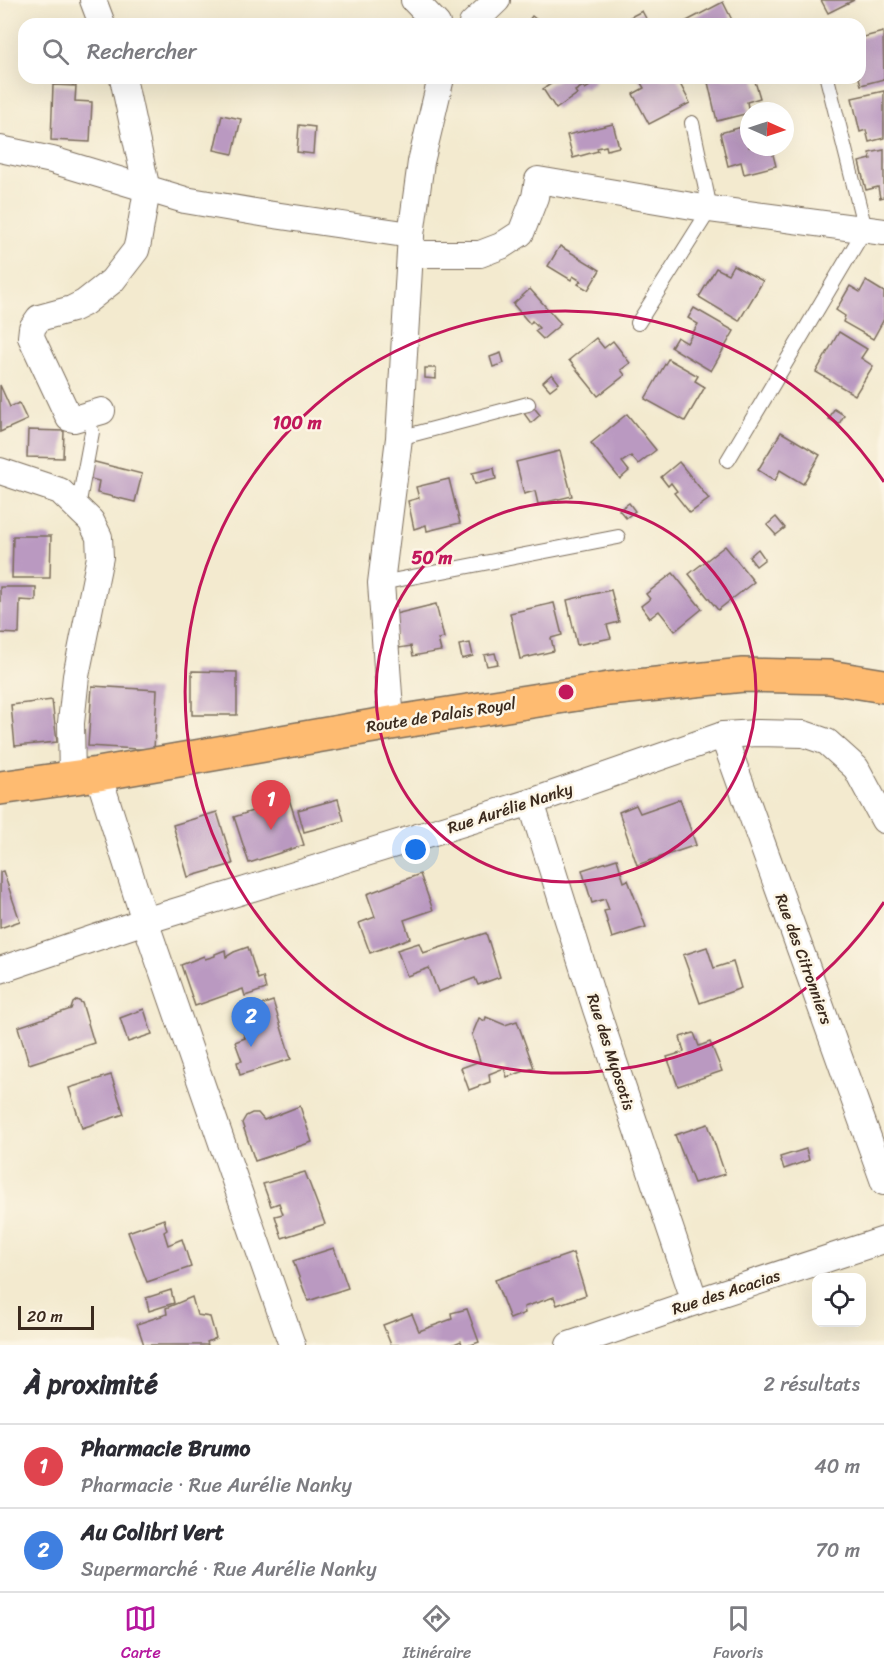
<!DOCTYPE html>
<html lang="fr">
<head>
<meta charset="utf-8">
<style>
  :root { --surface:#fff; --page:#f2f2f3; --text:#2b2b33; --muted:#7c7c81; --line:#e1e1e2; --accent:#b5179e }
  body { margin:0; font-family:Sriracha,sans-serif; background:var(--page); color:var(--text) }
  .controls { position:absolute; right:18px; bottom:18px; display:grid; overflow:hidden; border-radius:12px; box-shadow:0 6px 24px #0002 }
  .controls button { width:54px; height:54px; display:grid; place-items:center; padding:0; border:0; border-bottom:2px solid var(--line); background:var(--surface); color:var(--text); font:30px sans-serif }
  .compass { position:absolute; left:740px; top:102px; width:54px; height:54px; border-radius:50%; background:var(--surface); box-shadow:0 6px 24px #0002; rotate:93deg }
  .scale { position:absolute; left:18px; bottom:15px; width:76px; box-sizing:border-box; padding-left:6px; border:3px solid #3b2a1e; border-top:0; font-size:16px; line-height:21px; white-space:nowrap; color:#3b2a1e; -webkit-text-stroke:4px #fcf5e5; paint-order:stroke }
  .you { position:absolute; left:416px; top:850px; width:21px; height:21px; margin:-15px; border:4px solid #fff; border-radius:50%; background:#1a73e8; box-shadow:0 0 0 9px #1a73e833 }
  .badge { display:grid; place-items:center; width:39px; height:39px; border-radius:50%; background:var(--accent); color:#fff; font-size:20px; font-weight:700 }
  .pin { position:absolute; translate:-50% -50px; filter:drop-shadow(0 2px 3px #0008) }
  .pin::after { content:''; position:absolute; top:32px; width:21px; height:18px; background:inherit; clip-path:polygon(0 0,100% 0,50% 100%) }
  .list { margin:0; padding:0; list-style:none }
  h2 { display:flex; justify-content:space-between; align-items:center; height:78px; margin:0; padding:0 24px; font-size:26px }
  h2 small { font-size:20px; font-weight:400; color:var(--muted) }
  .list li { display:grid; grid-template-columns:39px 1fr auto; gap:18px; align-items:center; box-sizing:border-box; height:84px; padding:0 24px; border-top:2px solid var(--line) }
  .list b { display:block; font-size:22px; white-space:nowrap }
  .list p { margin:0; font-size:20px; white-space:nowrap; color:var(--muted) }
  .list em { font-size:20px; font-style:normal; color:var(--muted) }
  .icon { flex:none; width:33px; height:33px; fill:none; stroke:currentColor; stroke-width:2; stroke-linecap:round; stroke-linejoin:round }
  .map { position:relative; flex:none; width:884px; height:1345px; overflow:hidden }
  .search { position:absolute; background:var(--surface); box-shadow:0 6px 24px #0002; left:18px; right:18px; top:18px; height:66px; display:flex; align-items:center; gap:15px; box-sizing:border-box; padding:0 21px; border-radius:18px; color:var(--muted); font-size:22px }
  .sheet { height:246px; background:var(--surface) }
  nav { display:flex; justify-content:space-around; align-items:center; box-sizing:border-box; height:84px; border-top:2px solid var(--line); background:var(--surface); font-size:16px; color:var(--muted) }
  nav a { display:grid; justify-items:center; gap:3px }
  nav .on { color:var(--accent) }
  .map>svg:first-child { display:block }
  .building { fill:#ba99c1 }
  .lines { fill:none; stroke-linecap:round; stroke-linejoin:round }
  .service-casing { stroke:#7b6d5c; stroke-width:16 }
  .minor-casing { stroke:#7b6d5c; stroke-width:28 }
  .primary-casing { stroke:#7b6d5c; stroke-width:36 }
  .service { stroke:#fff; stroke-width:14 }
  .minor { stroke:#fff; stroke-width:26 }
  .primary { stroke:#febb71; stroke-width:33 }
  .ring { fill:none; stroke:#c2185b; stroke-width:3 }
  .labels { text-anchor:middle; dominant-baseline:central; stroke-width:5; stroke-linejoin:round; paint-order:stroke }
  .street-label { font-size:16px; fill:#3b2a1e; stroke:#fcf5e5 }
  .centre { fill:#c2185b; stroke:#fcf5e5; stroke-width:3 }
  .ring-label { font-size:18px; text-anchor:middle; font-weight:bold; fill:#c2185b; stroke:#fcf5e5; stroke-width:5; stroke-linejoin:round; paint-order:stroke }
</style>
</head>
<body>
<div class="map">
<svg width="884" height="1345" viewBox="0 0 884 1345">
  <rect width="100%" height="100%" fill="#fcf5e5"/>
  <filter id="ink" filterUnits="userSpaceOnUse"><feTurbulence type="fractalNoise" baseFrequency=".0167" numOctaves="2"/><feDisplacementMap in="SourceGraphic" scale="12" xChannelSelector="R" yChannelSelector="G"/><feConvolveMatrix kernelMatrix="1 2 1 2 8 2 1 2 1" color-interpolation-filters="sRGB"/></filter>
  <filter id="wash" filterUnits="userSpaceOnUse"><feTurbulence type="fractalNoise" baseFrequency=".008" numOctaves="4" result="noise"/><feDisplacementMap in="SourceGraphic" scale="24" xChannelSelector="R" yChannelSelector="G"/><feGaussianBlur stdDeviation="1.35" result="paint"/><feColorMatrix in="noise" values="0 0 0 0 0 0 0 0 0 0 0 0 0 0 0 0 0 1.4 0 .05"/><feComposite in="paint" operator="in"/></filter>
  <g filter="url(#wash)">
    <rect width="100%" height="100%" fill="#f3eacf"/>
    <g id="blocks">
      <g class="building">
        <path d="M821,0H854L828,13Z"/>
        <path d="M723,2L734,24H681Z"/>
        <path d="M642,11L649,24H617Z"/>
        <path d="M532,16L542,24H526Z"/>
        <path d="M883,32L884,79L861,85L859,78L860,38Z"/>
        <path d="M560,78H592L595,83L585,89L583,86L575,91L577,94L556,109L543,89Z"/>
        <path d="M638,78H677L690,103L649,124L633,94L644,88Z"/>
        <path d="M707,78H754L760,98L747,102L749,113L717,121Z"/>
        <path d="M53,85L76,86L75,101L92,102L90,142L51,140Z"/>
        <path d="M884,91V138L869,142L866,130L860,132L852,98Z"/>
        <path d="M222,115L241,119L233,154L214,150Z"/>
        <path d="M613,124L619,147L607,150L606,146L597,148L598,151L573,158L567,135Z"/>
        <path d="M299,125L315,127L313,154L297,152Z"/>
        <path d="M749,125V147H771L776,166L744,174L741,162L728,166L720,133Z"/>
        <path d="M884,150V197L880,198L878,187L866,190L859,162L871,159L869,153Z"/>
        <path d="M560,246L600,270L588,290L578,284L581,281L573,276L571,280L548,266Z"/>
        <path d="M733,265L763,281L739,321L699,297L716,268L728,274Z"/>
        <path d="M866,281L884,292V319L873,339L843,322L845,316L836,310L850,286L860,292Z"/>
        <path d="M530,289L561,324L543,339L535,331L539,328L532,321L530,324L513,304Z"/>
        <path d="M694,308L734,331L711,371L671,347L677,337L687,343L698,324L688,318Z"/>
        <path d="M839,332L867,349L861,358L873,366L855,395L816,372Z"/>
        <path d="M596,338L604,348L613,341L630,363L621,370L625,375L598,396L569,360Z"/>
        <path d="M501,353L504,363L493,367L490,357Z"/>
        <path d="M668,359L698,376L695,381L705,387L685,421L645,399Z"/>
        <path d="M425,368H436V379L425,378Z"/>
        <path d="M552,374L559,383L550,390L543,382Z"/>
        <path d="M0,385L10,407L19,403L27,420L0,432Z"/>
        <path d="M532,405L540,415L531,423L523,412Z"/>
        <path d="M834,409L844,415L839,424L829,419Z"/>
        <path d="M627,414L656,450L638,464L631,456L622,462L629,471L620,479L591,443Z"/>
        <path d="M28,430L64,431L63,458L27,457Z"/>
        <path d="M781,432L820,455L803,484L780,470L775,481L758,470Z"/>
        <path d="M560,451L572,496L538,504L535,491L524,494L516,462Z"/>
        <path d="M91,461L142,474L135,502L97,493L99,481L87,478Z"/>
        <path d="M679,462L709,499L690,513L674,493L677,491L671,483L668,486L661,477Z"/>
        <path d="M494,468L496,479L475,484L472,473Z"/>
        <path d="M449,479L460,523L427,531L426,525L414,529L408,501L419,498L416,487Z"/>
        <path d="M629,503L635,511L626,518L619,510Z"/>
        <path d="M776,517L785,528L776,535L767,525Z"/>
        <path d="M13,536H51L50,578H12Z"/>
        <path d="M725,546L754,582L718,610L689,574Z"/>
        <path d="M758,549L765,559L756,566L749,557Z"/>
        <path d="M673,573L702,609L675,631L659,611L650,618L641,606L650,599L646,594Z"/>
        <path d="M0,587H36V601L20,600L19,634L0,633Z"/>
        <path d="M611,590L619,622L607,625L611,638L577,645L567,600Z"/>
        <path d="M554,603L562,635L551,638L554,651L520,659L510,613Z"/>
        <path d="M436,604L444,638L438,639L441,651L413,656L411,646L399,648L391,615Z"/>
        <path d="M470,643L473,656L462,659L459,645Z"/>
        <path d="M495,653L498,664L487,666L484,655Z"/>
        <path d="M192,671L237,672V715H192Z"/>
        <path d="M92,686L157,690L154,750L88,746Z"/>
        <path d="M52,700L57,742L15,746L11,705Z"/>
        <path d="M289,799L304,845L249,863L234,817Z"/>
        <path d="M338,799L344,821L304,832L298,810Z"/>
        <path d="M680,799L696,845L637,865L619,812L636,805L640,813Z"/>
        <path d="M217,812L233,864L188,877L173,825Z"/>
        <path d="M617,859L624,882L628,880L646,927L612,938L604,911L609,910L605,899L592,903L582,870Z"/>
        <path d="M3,871L20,921L0,928V872Z"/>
        <path d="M420,874L433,910L404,920L410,938L370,953L359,923L375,917L367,894Z"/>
        <path d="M486,933L500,977L478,985L475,978L438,992L429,968L407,976L397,950L419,943L423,953Z"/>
        <path d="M248,947L258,979L263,977L266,989L245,996L243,989L195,1006L181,965L204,956L205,959L215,956V954L225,950L226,957L234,952Z"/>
        <path d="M707,947L714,968L733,962L741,988L700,1003L683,955Z"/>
        <path d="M77,1000L82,1003L94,1043L29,1064L18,1027L71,1009L73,1003Z"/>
        <path d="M273,1001L291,1059L240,1075L237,1062L242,1061L235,1042L245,1038L237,1013Z"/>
        <path d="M144,1009L152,1034L128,1042L120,1018Z"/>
        <path d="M486,1017L505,1025L517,1021L534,1068L507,1077L504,1068L489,1074L490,1082L469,1090L461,1068L480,1061L472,1035L479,1018L485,1021Z"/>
        <path d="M694,1033L699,1046L710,1042L722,1071L678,1086L667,1057L684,1052L680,1037Z"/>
        <path d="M111,1075L124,1114L82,1128L69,1088Z"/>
        <path d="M300,1106L312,1142L255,1161L242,1123L246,1116L252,1113H258L264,1120Z"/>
        <path d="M708,1124L725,1174L694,1183L675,1135Z"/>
        <path d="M806,1149L809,1160L784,1169L780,1157Z"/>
        <path d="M305,1172L325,1224L282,1238L275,1216L283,1214L279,1203L271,1206L263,1184Z"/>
        <path d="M164,1219L167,1230L164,1232L168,1245L182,1239L191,1267L147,1282L128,1232Z"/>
        <path d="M334,1248L348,1288L308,1301L293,1261Z"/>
        <path d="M573,1253L586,1295L557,1305L554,1297L524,1307L525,1313L510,1319L495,1280Z"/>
        <path d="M171,1290L174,1303L149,1311L146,1298Z"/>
        <path d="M192,1297L197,1315L210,1317L216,1338L207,1342L208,1345H144L137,1324L167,1314L166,1308Z"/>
        <path d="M467,1309L479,1342L471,1345H462L461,1341L452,1345H391L383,1325L412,1314L419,1331L452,1319L451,1313Z"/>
      </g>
    </g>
  </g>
  <g filter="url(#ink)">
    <use href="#blocks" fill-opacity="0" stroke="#7b6d5c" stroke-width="1.5"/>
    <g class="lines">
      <g class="service-casing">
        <g id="service">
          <path d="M638,323L710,209L692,123"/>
          <path d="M399,438L528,404"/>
          <path d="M728,460L865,229L827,78"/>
          <path d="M78,507L92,432"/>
          <path d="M381,583L618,537"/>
        </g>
      </g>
      <g class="minor-casing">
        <g id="minor">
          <path d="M93,0L102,24"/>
          <path d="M414,0L437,24"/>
          <path d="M472,24L497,0"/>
          <path d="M0,149L52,160L185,200L267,214L411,235"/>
          <path d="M410,254H480L501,246L521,233L535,197L538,180L710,209L884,232"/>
          <path d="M102,411L74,419L69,418L31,337L32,328L39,318L72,309L84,303L112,281L136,250L138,242L147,190L123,78"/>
          <path d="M0,471L60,491L91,521L99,537L100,557L76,676L71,723L72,778"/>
          <path d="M391,723L381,583L399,438L411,235L421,162L441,78"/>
          <path d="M723,735L884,1182"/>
          <path d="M98,774L145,921L292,1345"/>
          <path d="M531,802L596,1009L695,1302"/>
          <path d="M0,970L145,921L531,802L723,735L757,733L804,734L827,742L856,768L884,820"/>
          <path d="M569,1345L695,1302L884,1240"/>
        </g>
      </g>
      <g class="primary-casing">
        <path id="primary" d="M0,788L98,774L391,723L609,689L743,675L829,677L884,686"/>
      </g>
      <use href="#service" class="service"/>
      <use href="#minor" class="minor"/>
      <use href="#primary" class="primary"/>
    </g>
  </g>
  <g class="ring">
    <circle cx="566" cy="692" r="190"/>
    <path d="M884 902A381 381 0 1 1 884 482"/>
  </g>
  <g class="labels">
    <g class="street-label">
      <text transform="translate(441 715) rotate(-9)">Route de Palais Royal</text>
      <text transform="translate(510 808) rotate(-18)">Rue Aurélie Nanky</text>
      <text transform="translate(804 959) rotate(70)">Rue des Citronniers</text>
      <text transform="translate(611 1052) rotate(72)">Rue des Myosotis</text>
      <text transform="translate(726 1292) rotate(-18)">Rue des Acacias</text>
    </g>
  </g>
  <circle cx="566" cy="692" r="9" class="centre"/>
  <g class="ring-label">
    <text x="297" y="429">100 m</text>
    <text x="432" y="564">50 m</text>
  </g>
</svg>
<div class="controls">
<button><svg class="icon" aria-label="locate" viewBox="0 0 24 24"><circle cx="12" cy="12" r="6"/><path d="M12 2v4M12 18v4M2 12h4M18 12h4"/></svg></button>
</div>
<svg class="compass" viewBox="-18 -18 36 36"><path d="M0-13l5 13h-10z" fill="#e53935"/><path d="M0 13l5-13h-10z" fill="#7c7c81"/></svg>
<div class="scale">20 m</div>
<div class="you"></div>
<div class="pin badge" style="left:271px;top:830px;background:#e0444e">1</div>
<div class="pin badge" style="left:251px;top:1047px;background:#3f7fe0">2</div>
<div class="search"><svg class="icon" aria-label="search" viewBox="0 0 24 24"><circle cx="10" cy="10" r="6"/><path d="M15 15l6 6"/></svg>Rechercher</div>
</div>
<section class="sheet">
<h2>À proximité<small>2 résultats</small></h2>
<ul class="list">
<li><span class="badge" style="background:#e0444e">1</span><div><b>Pharmacie Brumo</b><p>Pharmacie · Rue Aurélie Nanky</p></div><em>40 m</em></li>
<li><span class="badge" style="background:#3f7fe0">2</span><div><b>Au Colibri Vert</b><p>Supermarché · Rue Aurélie Nanky</p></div><em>70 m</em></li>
</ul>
</section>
<nav>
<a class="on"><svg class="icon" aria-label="map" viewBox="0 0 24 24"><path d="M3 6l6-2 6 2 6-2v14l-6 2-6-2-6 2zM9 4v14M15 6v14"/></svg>Carte</a>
<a><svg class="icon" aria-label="directions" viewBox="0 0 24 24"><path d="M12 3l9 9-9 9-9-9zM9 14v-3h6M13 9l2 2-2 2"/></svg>Itinéraire</a>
<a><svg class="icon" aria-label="saved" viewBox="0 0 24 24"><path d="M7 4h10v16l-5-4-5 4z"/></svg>Favoris</a>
</nav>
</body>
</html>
